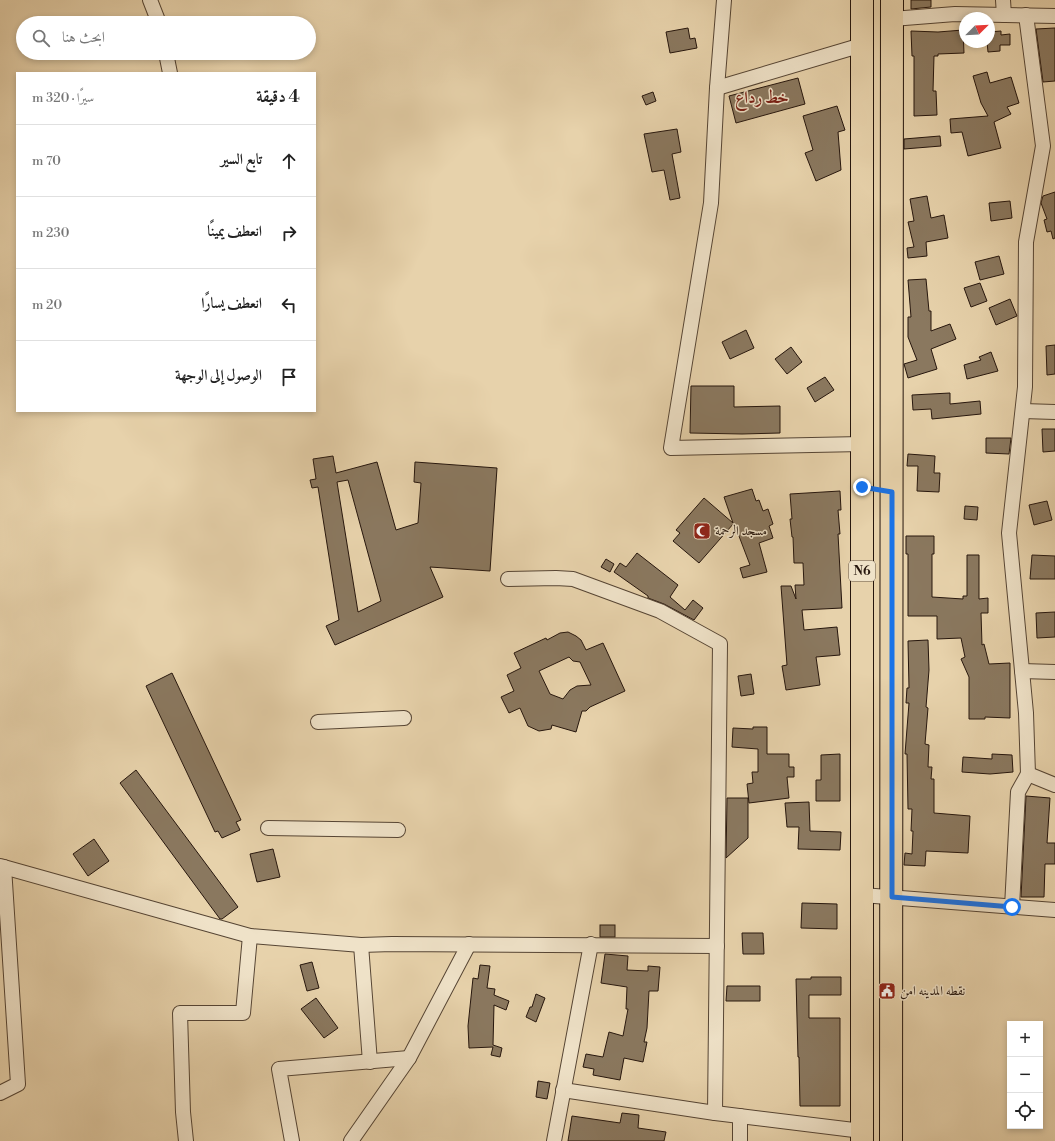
<!DOCTYPE html>
<html lang="ar">
<head>
<meta charset="utf-8">
<style>
  :root { --surface:#fff; --page:#f6f6f6; --text:#222; --muted:#767676; --line:#e0e0e0 }
  body { margin:0; font-family:"Libre Bodoni",Amiri,serif; background:var(--page); color:var(--text); direction:rtl }
  .controls { position:absolute; right:12px; bottom:12px; display:grid; overflow:hidden; border-radius:0px; box-shadow:0 2px 6px #0003 }
  .controls button { width:36px; height:36px; display:grid; place-items:center; padding:0; border:0; border-bottom:1px solid var(--line); background:var(--surface); color:var(--text); font:20px sans-serif }
  .compass { position:absolute; left:959px; top:12px; width:36px; height:36px; border-radius:50%; background:var(--surface); box-shadow:0 2px 6px #0003; rotate:66deg }
  .stop { position:absolute; width:12px; height:12px; margin:-9px; border:3px solid #1a73e8; border-radius:50%; background:#fff }
  .stop.end { background:#1a73e8; border-color:#fff; box-shadow:0 1px 4px #0008 }
  .list { margin:0; padding:0; list-style:none }
  h2 { display:flex; justify-content:space-between; align-items:center; height:52px; margin:0; padding:0 16px; font-size:17px }
  h2 small { font-size:13px; font-weight:400; color:var(--muted) }
  .list li { display:grid; grid-template-columns:26px 1fr auto; gap:12px; align-items:center; box-sizing:border-box; height:72px; padding:0 16px; border-top:1px solid var(--line) }
  .list b { display:block; font-size:15px; white-space:nowrap }
  .list em { font-size:13px; font-style:normal; color:var(--muted) }
  .icon { flex:none; width:22px; height:22px; fill:none; stroke:currentColor; stroke-width:2; stroke-linecap:round; stroke-linejoin:round }
  .map { position:relative; flex:none; width:1055px; height:1141px; overflow:hidden; direction:ltr }
  .search { position:absolute; background:var(--surface); box-shadow:0 2px 6px #0003; left:16px; top:16px; width:300px; height:44px; display:flex; align-items:center; gap:10px; box-sizing:border-box; padding:0 14px; border-radius:22px; color:var(--muted); font-size:15px }
  .panel { position:absolute; background:var(--surface); box-shadow:0 2px 6px #0003; left:16px; top:72px; width:300px; height:340px; border-radius:0px; direction:rtl }
  .map>svg:first-child { display:block }
  .building { fill:#8a785f; stroke:#26160d; fill-rule:evenodd }
  .lines { fill:none; stroke-linecap:round; stroke-linejoin:round }
  .street-casing { stroke:#564534; stroke-width:16 }
  .primary-casing { stroke:#26160d; stroke-width:24 }
  .street { stroke:#efe2c8; stroke-width:14 }
  .primary { stroke:#e7d2ab; stroke-width:22 }
  .route { stroke:#1a73e8; stroke-width:5 }
  .labels { text-anchor:middle; dominant-baseline:central; stroke-width:3; stroke-linejoin:round; paint-order:stroke }
  .shield { fill:#efe2c8; stroke:#625345; stroke-width:1 }
  .shield-label { font-size:12px; font-weight:bold; fill:#26160d }
  .poi-label { font-size:13px; fill:#26160d; stroke:#efe2c8; text-anchor:start }
  .district-label { font-size:17px; font-weight:bold; fill:#7a1f14; stroke:#efe2c8 }
</style>
</head>
<body>
<div class="map">
<svg width="1055" height="1141" viewBox="0 0 1055 1141">
  <rect width="100%" height="100%" fill="#e7d2ab"/>
  <filter id="stains"><feTurbulence type="fractalNoise" baseFrequency=".005" numOctaves="4"/><feColorMatrix values="0 0 0 0 .2 0 0 0 0 .09 0 0 0 0 .02 0 0 0 .5 -.17"/></filter>
  <radialGradient id="worn" r=".72"><stop offset=".6" stop-color="#630" stop-opacity="0"/><stop offset="1" stop-color="#630" stop-opacity=".3"/></radialGradient>
  <g class="building">
    <path d="M911,0H931V7L911,9Z"/>
    <path d="M688,28L690,39L695,38L697,48L670,53L666,32Z"/>
    <path d="M1055,28V81L1043,82L1036,29Z"/>
    <path d="M963,30L964,53L938,54V56H934L933,91H936L937,115L914,116V56H912L911,31L938,32Z"/>
    <path d="M1001,31V35L1010,34V45H1000V51L988,52L987,42H989V32Z"/>
    <path d="M987,72L990,83L1011,77L1019,103L1007,107L1011,114L994,122L1001,148L968,156L962,132L951,133L950,119L988,116L981,103L973,76Z"/>
    <path d="M798,78L805,104L736,123L729,96Z"/>
    <path d="M653,92L656,101L646,105L642,96Z"/>
    <path d="M837,106L845,130L838,132L841,170L816,181L805,153L813,150L803,116Z"/>
    <path d="M677,129L681,152L672,154L680,198L670,200L664,170L652,172L644,134Z"/>
    <path d="M940,136L941,146L904,149V139Z"/>
    <path d="M1055,192V238L1053,239L1051,231L1047,232L1044,220L1047,219L1041,203L1043,196Z"/>
    <path d="M927,196L931,218L944,215L948,238L926,242L927,256L908,258L907,248L914,247L908,222L914,221L910,199Z"/>
    <path d="M1010,201L1012,218L991,221L989,203Z"/>
    <path d="M999,256L1004,274L980,280L975,262Z"/>
    <path d="M926,279L929,311H931V331L950,324L956,339L931,349L937,369L908,378L904,364L917,360L908,337V317H911L908,280Z"/>
    <path d="M980,283L987,301L971,307L964,288Z"/>
    <path d="M1010,299L1017,316L996,325L989,308Z"/>
    <path d="M746,330L754,348L730,359L722,342Z"/>
    <path d="M1055,345V374L1047,375L1046,346Z"/>
    <path d="M791,347L802,362L787,374L775,359Z"/>
    <path d="M991,352L998,371L967,379L964,365L981,360L979,357Z"/>
    <path d="M825,377L834,390L815,402L807,388Z"/>
    <path d="M691,386H734V407L780,406V433L742,434L690,433Z"/>
    <path d="M950,393V404L980,401L981,414L932,419L931,409L913,410L912,395Z"/>
    <path d="M1042,429H1055V451L1043,452Z"/>
    <path d="M986,438H1011L1009,454L986,453Z"/>
    <path d="M908,454L935,456L934,473H940L939,492L917,491L918,466H907Z"/>
    <path d="M333,456L336,473L377,462L396,530L418,523L421,483L414,482L415,462L497,468L490,571L430,567L443,597L335,645L326,626L339,620L318,487L312,488L310,480L316,479L313,459ZM348,480L381,601L358,612L337,482Z"/>
    <path d="M752,489L756,501L759,500L763,511L768,509L773,524L769,526L773,538L759,543L767,572L743,578L740,568L750,565L734,523L699,563L673,541L680,533L676,530L704,498L733,523L724,497Z"/>
    <path d="M840,491L841,510H838L840,534H838L842,608L802,610L804,630L837,627L840,655L816,657L820,685L786,690L782,666L787,665L781,586H791L796,599L795,585H804L803,563H794L793,537H792L790,519H792L790,494Z"/>
    <path d="M1047,501L1052,520L1034,525L1029,505Z"/>
    <path d="M965,506L978,507L977,520L964,519Z"/>
    <path d="M906,536H934V554H932V597L963,599V596H967V555H979V599L988,598V613H981L982,645L984,644L989,664L1010,663V718L985,717V719H969V677L961,659L965,657L961,638L937,639V616H908V554H906Z"/>
    <path d="M637,553L678,585L670,597L685,610L693,600L703,608L694,620L664,604L648,598V596L614,572L620,563L626,567Z"/>
    <path d="M1032,555L1055,556V579H1030Z"/>
    <path d="M606,559L614,564L610,572L601,567Z"/>
    <path d="M1055,612V637L1037,638L1036,613Z"/>
    <path d="M568,632L576,636L581,640L586,650L603,643L625,691L590,707L586,711H582L576,732L552,725L551,729L539,731L528,726L520,708L509,713L501,697L514,691L507,675L521,668L514,653L546,638L547,640L560,633ZM569,657L573,661L580,662L591,685L577,686L570,690L563,699L550,694L539,671Z"/>
    <path d="M928,640L929,670L926,707L928,708L925,744L929,745L928,767H932L931,779H934V813L970,816L968,853L926,851L925,866L904,865L905,853L912,854L913,831H911L912,809H908L907,754H905L909,703H906L907,688H909L908,641Z"/>
    <path d="M172,673L241,820L236,822L240,830L222,838L218,831L215,832L146,686Z"/>
    <path d="M751,674L754,694L741,696L738,676Z"/>
    <path d="M753,727H767V754H789V767H794V777H787L789,798L749,803L747,784L753,783L752,772H758V749L732,747L733,728L753,729Z"/>
    <path d="M840,754V801H816V780H821V755Z"/>
    <path d="M992,754L1012,755L1013,772L990,774L962,772L963,757L992,759Z"/>
    <path d="M136,770L238,907L222,919H220L120,783Z"/>
    <path d="M1026,796L1050,798L1047,843H1055V864H1045L1044,897H1021Z"/>
    <path d="M727,798H748V838L726,858Z"/>
    <path d="M809,802L810,831L841,832L840,850L798,849L799,827H787L785,803Z"/>
    <path d="M94,839L109,861L88,876L73,854Z"/>
    <path d="M273,849L280,877L257,882L250,854Z"/>
    <path d="M802,903L837,904V929L801,928Z"/>
    <rect x="600" y="925" width="15" height="12"/>
    <path d="M742,933H763L764,954H743Z"/>
    <path d="M605,954L628,956L627,970L648,971V966L660,967L658,991H649L647,1028L644,1042H647L643,1062L624,1058L620,1080L593,1075L594,1069L583,1067L586,1054L603,1057L609,1032L623,1036L628,1009H626L627,987L601,983Z"/>
    <path d="M312,962L319,988L307,991L300,965Z"/>
    <path d="M480,965L490,966L487,988L495,989L494,995L509,1001L506,1010L494,1005L493,1045L502,1048L500,1057L491,1055L493,1047L469,1048L468,1026L473,978L478,979Z"/>
    <path d="M811,977H841V995H809V1018H840V1106H800L799,1057H798L796,979H811Z"/>
    <path d="M727,986H760V1001H726Z"/>
    <path d="M536,994L545,998L536,1022L526,1017L530,1007H532Z"/>
    <path d="M316,998L338,1028L324,1038L301,1009Z"/>
    <path d="M538,1081L550,1083L547,1099L536,1097Z"/>
    <path d="M622,1113L639,1115L638,1128L666,1132L664,1141H568L572,1116L620,1123Z"/>
  </g>
  <g class="lines">
    <g class="street-casing">
      <g id="street">
        <path d="M150,0L159,23"/>
        <path d="M724,0L717,88L711,203L671,448L862,444"/>
        <path d="M1003,0L1004,15"/>
        <path d="M1026,15L1043,146L1026,242L1025,387L1009,533L1026,713L1028,774L1055,785"/>
        <path d="M892,19L955,14L1055,16"/>
        <path d="M166,53L170,73"/>
        <path d="M717,88L862,45"/>
        <path d="M1023,411L1055,412"/>
        <path d="M508,579L556,578L573,579L660,611L720,644L715,1113"/>
        <path d="M1022,671L1055,672"/>
        <path d="M318,722L404,718"/>
        <path d="M268,828L398,830"/>
        <path d="M0,866L250,936L361,945L392,944L717,946"/>
        <path d="M862,895L1055,910"/>
        <path d="M1012,907L1018,792L1028,774"/>
        <path d="M361,945L370,1062"/>
        <path d="M563,1090L715,1113L862,1131"/>
        <path d="M0,1093L18,1084L4,867"/>
        <path d="M186,1141L183,1112L180,1013H243L250,936"/>
        <path d="M292,1141L279,1069L409,1058"/>
        <path d="M351,1141L409,1058L469,944"/>
        <path d="M554,1141L591,944"/>
        <path d="M740,1141V1116"/>
      </g>
    </g>
    <g class="primary-casing">
      <g id="primary">
        <path d="M862,1141V0"/>
        <path d="M891,1141L892,0"/>
      </g>
    </g>
    <use href="#street" class="street"/>
    <use href="#primary" class="primary"/>
  </g>
  <g class="lines">
    <path class="route" d="M862,487L892,492V897L1012,907"/>
  </g>
  <defs>
    <g id="mosque-square" transform="scale(0.9)"><rect x="-9" y="-9" width="18" height="18" rx="4" fill="#8f2418" stroke="#efe2c8"/><path d="M3.5-4.9A6 6 0 1 0 3.5 4.9A5 5 0 1 1 3.5-4.9Z" fill="#fff"/></g>
    <g id="civic-square" transform="scale(0.9)"><rect x="-9" y="-9" width="18" height="18" rx="4" fill="#8f2418" stroke="#efe2c8"/><path d="M-.6-6.5H3V-4.5H.6V-3L4-1V1h2V6H-6V1h2V-1L-.6-3ZM-1.2 2.5V6h2.4V2.5Z" fill="#fff"/></g>
  </defs>
  <g fill-rule="evenodd">
    <use href="#mosque-square" x="702" y="531"/>
    <use href="#civic-square" x="887" y="991"/>
  </g>
  <g class="labels">
    <rect class="shield" x="849" y="561" width="26" height="20" rx="3"/>
    <g class="shield-label">
      <text x="862" y="571">N6</text>
    </g>
    <g class="poi-label">
      <text x="715" y="531">مسجد الرحمة</text>
      <text x="900" y="991">نقطه المدينه امن</text>
    </g>
    <g class="district-label">
      <text x="762" y="98">خط رداع</text>
    </g>
  </g>
  <rect width="100%" height="100%" filter="url(#stains)"/>
  <rect width="100%" height="100%" fill="url(#worn)"/>
</svg>
<div class="controls">
<button>+</button>
<button>−</button>
<button><svg class="icon" aria-label="locate" viewBox="0 0 24 24"><circle cx="12" cy="12" r="6"/><path d="M12 2v4M12 18v4M2 12h4M18 12h4"/></svg></button>
</div>
<svg class="compass" viewBox="-18 -18 36 36"><path d="M0-13l5 13h-10z" fill="#e53935"/><path d="M0 13l5-13h-10z" fill="#767676"/></svg>
<div class="stop" style="left:1012px;top:907px"></div>
<div class="stop end" style="left:862px;top:487px"></div>
<div class="search"><svg class="icon" aria-label="search" viewBox="0 0 24 24"><circle cx="10" cy="10" r="6"/><path d="M15 15l6 6"/></svg>ابحث هنا</div>
<section class="panel">
<h2>4 دقيقة<small>سيرًا · 320 m</small></h2>
<ul class="list">
<li><svg class="icon" aria-label="ahead" viewBox="0 0 24 24"><path d="M12 20V5M6 11l6-6 6 6"/></svg><div><b>تابع السير</b></div><em>70 m</em></li>
<li><svg class="icon" aria-label="right" viewBox="0 0 24 24"><path d="M7 20v-9h11M14 6l5 5-5 5"/></svg><div><b>انعطف يمينًا</b></div><em>230 m</em></li>
<li><svg class="icon" aria-label="left" viewBox="0 0 24 24"><path d="M17 20v-9H6M10 6l-5 5 5 5"/></svg><div><b>انعطف يسارًا</b></div><em>20 m</em></li>
<li><svg class="icon" aria-label="arrive" viewBox="0 0 24 24"><path d="M6 21V4h12l-3 4 3 4H6"/></svg><div><b>الوصول إلى الوجهة</b></div></li>
</ul>
</section>
</div>
</body>
</html>
